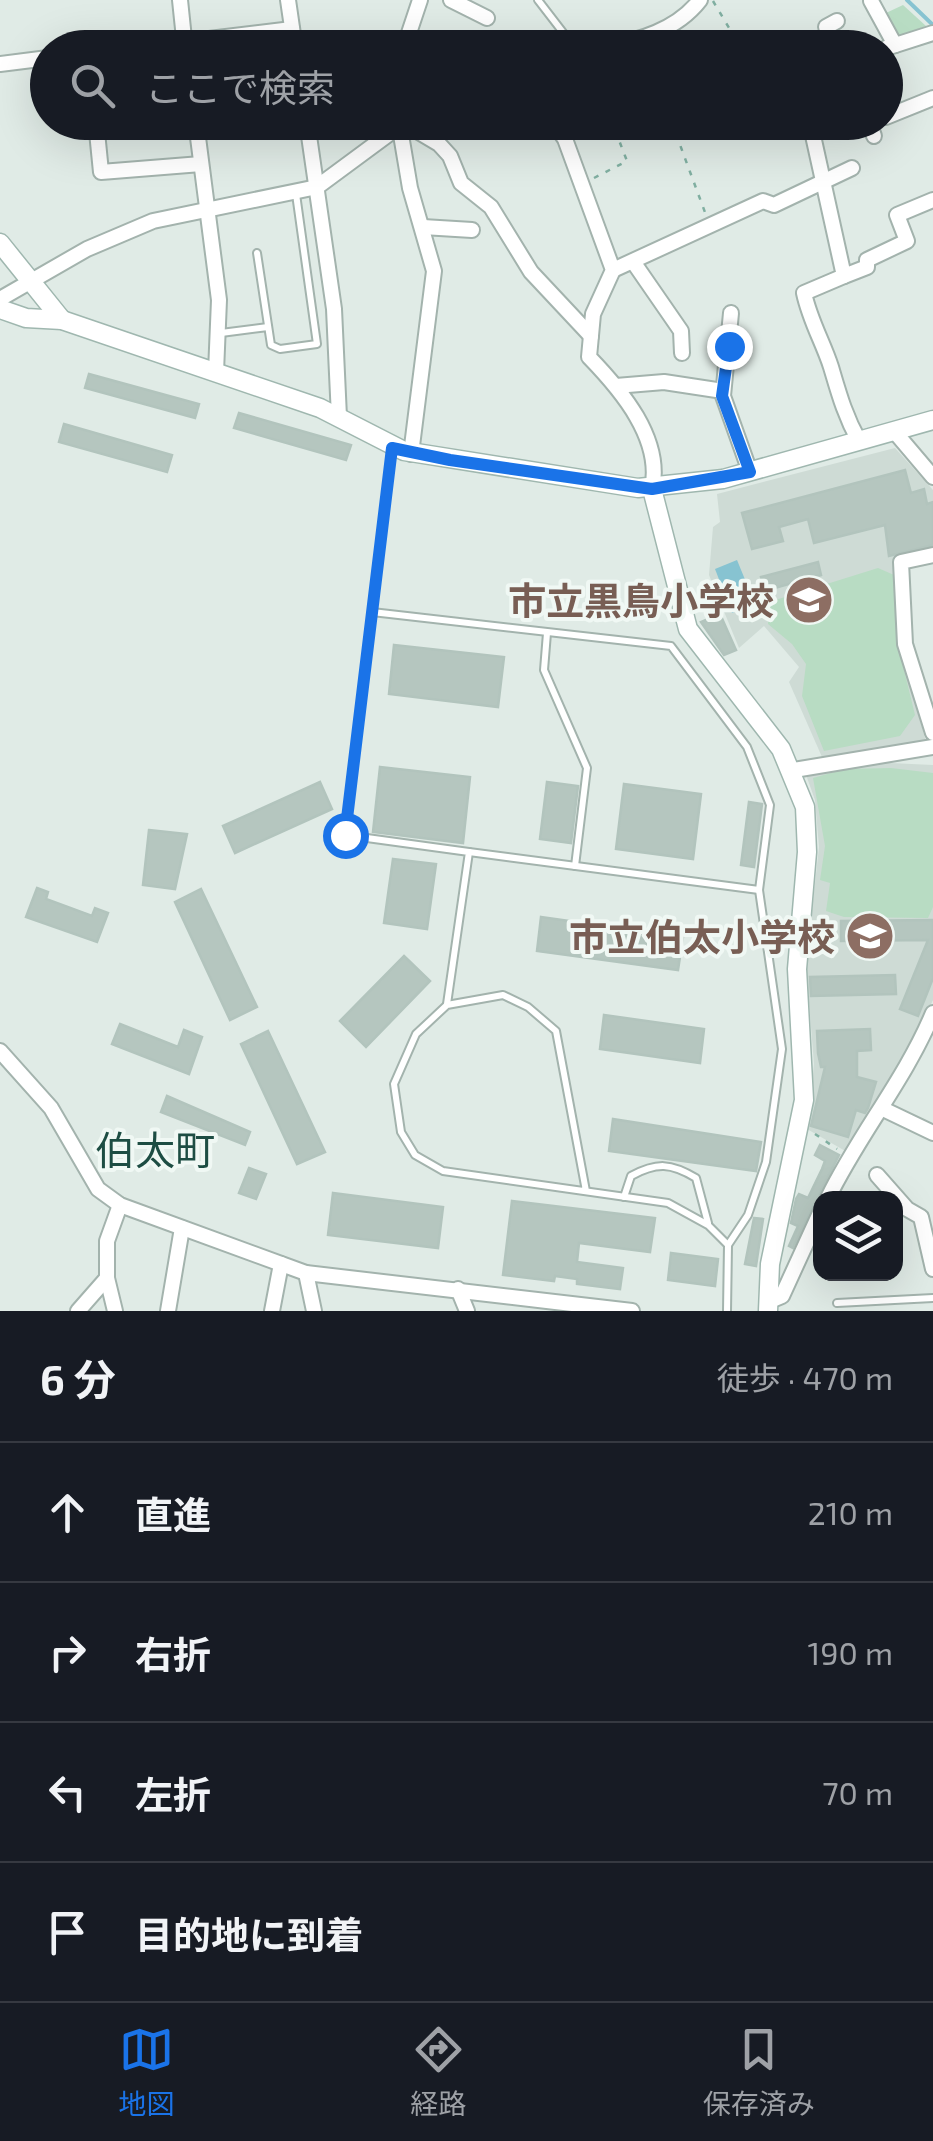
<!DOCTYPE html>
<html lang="ja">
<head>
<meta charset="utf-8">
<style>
  :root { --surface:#171b24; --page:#20242c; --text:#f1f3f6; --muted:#9ea1a6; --line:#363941; --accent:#1a73e8 }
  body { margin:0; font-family:"Exo 2","Noto Sans JP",sans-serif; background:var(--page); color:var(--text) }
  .controls { position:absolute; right:30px; bottom:30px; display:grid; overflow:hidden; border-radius:20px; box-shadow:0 10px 40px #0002 }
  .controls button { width:90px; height:90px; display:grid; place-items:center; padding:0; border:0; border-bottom:2px solid var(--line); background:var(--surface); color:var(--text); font:50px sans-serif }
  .stop { position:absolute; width:30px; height:30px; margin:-22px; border:8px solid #1a73e8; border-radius:50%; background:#fff }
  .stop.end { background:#1a73e8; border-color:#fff; box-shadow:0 2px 10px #0008 }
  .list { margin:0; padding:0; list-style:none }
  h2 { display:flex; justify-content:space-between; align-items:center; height:130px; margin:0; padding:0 40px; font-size:42px }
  h2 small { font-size:32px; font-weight:400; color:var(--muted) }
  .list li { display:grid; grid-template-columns:65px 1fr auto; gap:30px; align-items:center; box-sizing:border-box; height:140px; padding:0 40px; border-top:2px solid var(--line) }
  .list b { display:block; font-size:38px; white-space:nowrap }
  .list em { font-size:32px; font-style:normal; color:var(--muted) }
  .icon { flex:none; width:55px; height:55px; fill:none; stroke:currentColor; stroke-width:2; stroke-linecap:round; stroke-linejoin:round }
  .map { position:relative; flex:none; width:933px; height:1311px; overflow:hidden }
  .search { position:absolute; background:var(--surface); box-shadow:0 10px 40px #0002; left:30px; right:30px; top:30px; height:110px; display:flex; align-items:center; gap:25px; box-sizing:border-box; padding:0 35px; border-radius:55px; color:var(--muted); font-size:38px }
  .sheet { height:690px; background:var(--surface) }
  nav { display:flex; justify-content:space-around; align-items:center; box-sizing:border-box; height:140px; border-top:2px solid var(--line); background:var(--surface); font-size:28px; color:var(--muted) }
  nav a { display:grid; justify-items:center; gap:5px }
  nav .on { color:var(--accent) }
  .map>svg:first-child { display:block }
  .built { fill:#cedbd5 }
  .green { fill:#b8dcc3 }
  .water { fill:#87c3d1 }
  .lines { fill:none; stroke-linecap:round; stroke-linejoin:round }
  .stream { stroke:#87c3d1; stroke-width:4 }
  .building { fill:#b5c6bf; stroke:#b2c4bd; stroke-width:2.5 }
  .lane-casing { stroke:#a3b3ad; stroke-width:10 }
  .street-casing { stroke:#a3b3ad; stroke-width:18 }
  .secondary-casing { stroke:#9fb7af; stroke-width:21 }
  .path { stroke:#80afa1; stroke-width:2.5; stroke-dasharray:5 8; stroke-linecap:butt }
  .lane { stroke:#fff; stroke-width:6 }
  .street { stroke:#fff; stroke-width:14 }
  .secondary { stroke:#fff; stroke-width:18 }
  .route { stroke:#1a73e8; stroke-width:12 }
  .labels { text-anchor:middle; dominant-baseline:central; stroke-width:8; stroke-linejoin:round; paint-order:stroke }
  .education-label { font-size:38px; font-weight:bold; fill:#785e54; stroke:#f0f8f4; text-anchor:end }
  .neighbourhood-label { font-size:40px; fill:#1d4d43; stroke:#f0f8f4 }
</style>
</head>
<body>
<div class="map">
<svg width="933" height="1311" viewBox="0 0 933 1311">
  <rect width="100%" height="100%" fill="#e0ebe6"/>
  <g class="built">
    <path d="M895,448L933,490V551L898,559L899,641L926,742L822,757L789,682L799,667L764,626L739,648L709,575L713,527L720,522L717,494Z"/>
    <path d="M869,762L933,765V1000L901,1068L847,1152L807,1129L814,1064L806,965L819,847L815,800L805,772Z"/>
  </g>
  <g class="green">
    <path d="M903,5L926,26L900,36L885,18L886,13Z"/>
    <path d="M878,568L894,575L897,641L915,715L900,736L824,751L802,696L806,664L792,644L768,624L769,602Z"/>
    <path d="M891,768L933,773V907L928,918L844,917L826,911L830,883L820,880L825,846L813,778L845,769Z"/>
  </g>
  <path class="water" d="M737,560L755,604L732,613L715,569Z"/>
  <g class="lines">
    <path class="stream" d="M907,0L933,25"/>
  </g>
  <g class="building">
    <path d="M762,122H800V127L766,135Z"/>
    <path d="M89,374L199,404L195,418L85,388Z"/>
    <path d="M239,413L351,445L346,460L234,428Z"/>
    <path d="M64,424L172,455L167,472L59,442Z"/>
    <path d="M905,470L911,493L924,489L927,504L933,502V545L889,556L885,525L814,543L808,519L779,527L783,541L752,549L742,513Z"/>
    <path d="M818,562L821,575L764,591L761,577Z"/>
    <path d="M720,614L736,650L724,655L701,622Z"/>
    <path d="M394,645L504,657L498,707L389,694Z"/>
    <path d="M380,767L470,777L463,843L373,832Z"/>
    <path d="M320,782L332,809L235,853L223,826Z"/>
    <path d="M547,782L578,786L571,843L540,839Z"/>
    <path d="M624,784L701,794L693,859L616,849Z"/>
    <path d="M749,802L762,804L754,867L741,865Z"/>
    <path d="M149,830L187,834L175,889L143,885Z"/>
    <path d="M393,859L436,864L427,929L384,923Z"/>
    <path d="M37,888L48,892L46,899L92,916L95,908L108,913L97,942L26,917Z"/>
    <path d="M201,889L257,1007L230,1020L175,902Z"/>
    <path d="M541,917L683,937L678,970L537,951Z"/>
    <path d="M933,920V978L918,1016L900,1009L928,940L841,941V921Z"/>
    <path d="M404,956L430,981L366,1047L340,1021Z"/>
    <path d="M895,975L896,994L811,996L810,977Z"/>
    <path d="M604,1015L704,1029L700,1063L600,1049Z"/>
    <path d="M120,1024L178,1047L184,1030L202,1037L189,1074L112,1044Z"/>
    <path d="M870,1029L871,1050L857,1051V1077L876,1082L868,1108L865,1113L856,1110L848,1137L811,1126L825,1067H821L818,1053L817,1031Z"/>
    <path d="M268,1031L325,1152L297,1164L241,1044Z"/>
    <path d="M167,1096L250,1132L245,1145L161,1112Z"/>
    <path d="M613,1119L761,1142L756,1171L609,1151Z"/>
    <path d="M820,1145L839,1155L793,1248L789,1246L798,1226L791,1223L796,1199L799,1194L808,1198L822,1169L825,1161L815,1155Z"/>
    <path d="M249,1168L266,1174L256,1199L239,1193Z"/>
    <path d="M333,1193L443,1207L438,1248L328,1235Z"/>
    <path d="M512,1201L655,1218L650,1252L579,1243L577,1262L623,1268L620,1289L577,1284V1279L555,1276L554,1281L503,1275Z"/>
    <path d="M754,1218L763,1219L756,1266L745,1264Z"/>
    <path d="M671,1253L718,1259L715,1286L668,1280Z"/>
  </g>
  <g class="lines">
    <g class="lane-casing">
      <g id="lane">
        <path d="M538,0L575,48"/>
        <path d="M257,253L271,345L280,349L317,344L296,194"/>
        <path d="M221,333L268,327"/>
        <path d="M392,449L345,835L469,852L447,1004"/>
        <path d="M372,612L671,646L747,747L770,805L759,890L782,1049L766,1162L748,1215L728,1245"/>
        <path d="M547,633L544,670L587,768L575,866"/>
        <path d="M469,852L759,890"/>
        <path d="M586,1191L556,1031L528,1007L503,995L447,1005L416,1034L394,1084L401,1132L415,1155L443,1171L668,1203L708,1225L728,1245L727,1311"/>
        <path d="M624,1197L631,1176C657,1162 671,1163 696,1178L708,1223"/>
        <path d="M837,1303L933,1298"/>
      </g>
    </g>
    <g class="street-casing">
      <g id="street">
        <path d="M180,0L185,48"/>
        <path d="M288,0L295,48"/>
        <path d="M451,0L487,18"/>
        <path d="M871,1L895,45"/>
        <path d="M134,48L292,29"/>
        <path d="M404,48L420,0"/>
        <path d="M602,48C639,40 676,31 700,0"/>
        <path d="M835,48L826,27L837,21"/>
        <path d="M886,48L933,33"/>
        <path d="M0,64L48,58"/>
        <path d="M886,117L933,98"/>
        <path d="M96,122L101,172L201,164"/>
        <path d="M196,122L219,300L216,372"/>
        <path d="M307,122L334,309L339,417"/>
        <path d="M553,122L565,139L613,270L593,314L589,357C621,390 663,439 652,489"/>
        <path d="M671,122L672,123"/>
        <path d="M810,122L844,276L804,293C810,321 823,342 831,367C839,394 845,416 859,441"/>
        <path d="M869,122L874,136"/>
        <path d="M399,123L410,188L434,271L411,454"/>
        <path d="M399,126L407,125L439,144L450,156L461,183L491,207L531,272L591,336"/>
        <path d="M423,227L472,230"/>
        <path d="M634,263L681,331L682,353"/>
        <path d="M613,270L763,201L774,205L852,168"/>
        <path d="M844,276L867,267V260L907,241L897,215L933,200"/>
        <path d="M0,299L87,249L153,221L317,187L405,122"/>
        <path d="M731,313L723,396L750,472"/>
        <path d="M616,386L664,382L723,391"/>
        <path d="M894,431L933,477"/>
        <path d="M933,555L901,562L905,644L933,733"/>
        <path d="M794,770L933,747"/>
        <path d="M0,1051L51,1108L98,1189L120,1205L306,1273L632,1311"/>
        <path d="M883,1109L933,1133"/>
        <path d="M877,1175L907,1209L921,1217L933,1269"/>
        <path d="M828,1198C859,1134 905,1080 933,1013"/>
        <path d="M306,1273L314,1311"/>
        <path d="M107,1278L115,1311"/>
        <path d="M458,1289L467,1311"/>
        <path d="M770,1301L782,1296L820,1213"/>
        <path d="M78,1311L107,1278V1241L120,1205"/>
        <path d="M168,1311L182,1228"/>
        <path d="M272,1311L281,1264"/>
      </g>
    </g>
    <g class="secondary-casing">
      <g id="secondary">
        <path d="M0,243L62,320"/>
        <path d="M0,309L26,318L62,320L320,408L404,451L638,488L723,479L933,420"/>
        <path d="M652,489L688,629L781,749L805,807L807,852L797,969L804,1100L770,1264L768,1311"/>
      </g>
    </g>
    <g class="path">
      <path d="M713,1L741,48"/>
      <path d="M676,134L706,215"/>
      <path d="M594,178L627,161L612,122"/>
      <path d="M815,1134L837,1149"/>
    </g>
    <use href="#lane" class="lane"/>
    <use href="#street" class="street"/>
    <use href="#secondary" class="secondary"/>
  </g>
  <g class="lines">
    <path class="route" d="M345,835L392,448L450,460L652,489L750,472L722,396L729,346"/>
  </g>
  <defs>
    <g id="school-disc" transform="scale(2.5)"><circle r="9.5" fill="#8d6e63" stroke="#f0f8f4"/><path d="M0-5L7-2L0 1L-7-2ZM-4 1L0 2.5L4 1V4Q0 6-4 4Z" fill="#fff"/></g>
  </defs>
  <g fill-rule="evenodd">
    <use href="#school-disc" x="809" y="600"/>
    <use href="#school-disc" x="870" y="936"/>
  </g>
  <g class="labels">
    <g class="education-label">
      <text x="774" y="600">市立黒鳥小学校</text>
      <text x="835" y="936">市立伯太小学校</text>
    </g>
    <g class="neighbourhood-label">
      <text x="155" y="1149">伯太町</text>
    </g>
  </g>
</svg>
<div class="controls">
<button><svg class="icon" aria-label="layers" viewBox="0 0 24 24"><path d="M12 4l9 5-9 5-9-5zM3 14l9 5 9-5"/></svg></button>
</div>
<div class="stop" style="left:345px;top:835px"></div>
<div class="stop end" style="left:729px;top:346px"></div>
<div class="search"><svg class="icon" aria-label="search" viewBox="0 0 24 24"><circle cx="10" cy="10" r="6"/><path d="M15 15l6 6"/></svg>ここで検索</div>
</div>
<section class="sheet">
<h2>6 分<small>徒歩 · 470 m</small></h2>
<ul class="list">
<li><svg class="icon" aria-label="ahead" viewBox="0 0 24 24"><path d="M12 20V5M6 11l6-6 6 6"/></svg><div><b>直進</b></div><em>210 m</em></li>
<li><svg class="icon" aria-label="right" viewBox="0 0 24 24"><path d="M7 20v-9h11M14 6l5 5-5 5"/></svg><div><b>右折</b></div><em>190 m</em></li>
<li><svg class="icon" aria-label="left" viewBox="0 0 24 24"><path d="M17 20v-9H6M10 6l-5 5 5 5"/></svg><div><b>左折</b></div><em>70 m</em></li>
<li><svg class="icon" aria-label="arrive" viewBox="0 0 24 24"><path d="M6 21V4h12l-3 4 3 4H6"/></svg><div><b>目的地に到着</b></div></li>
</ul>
</section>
<nav>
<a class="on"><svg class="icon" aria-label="map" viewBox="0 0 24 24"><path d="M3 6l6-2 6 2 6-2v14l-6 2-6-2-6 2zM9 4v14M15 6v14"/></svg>地図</a>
<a><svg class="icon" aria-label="directions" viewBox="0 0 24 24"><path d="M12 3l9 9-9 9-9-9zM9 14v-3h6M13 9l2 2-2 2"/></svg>経路</a>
<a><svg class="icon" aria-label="saved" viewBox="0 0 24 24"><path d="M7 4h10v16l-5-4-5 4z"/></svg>保存済み</a>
</nav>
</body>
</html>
